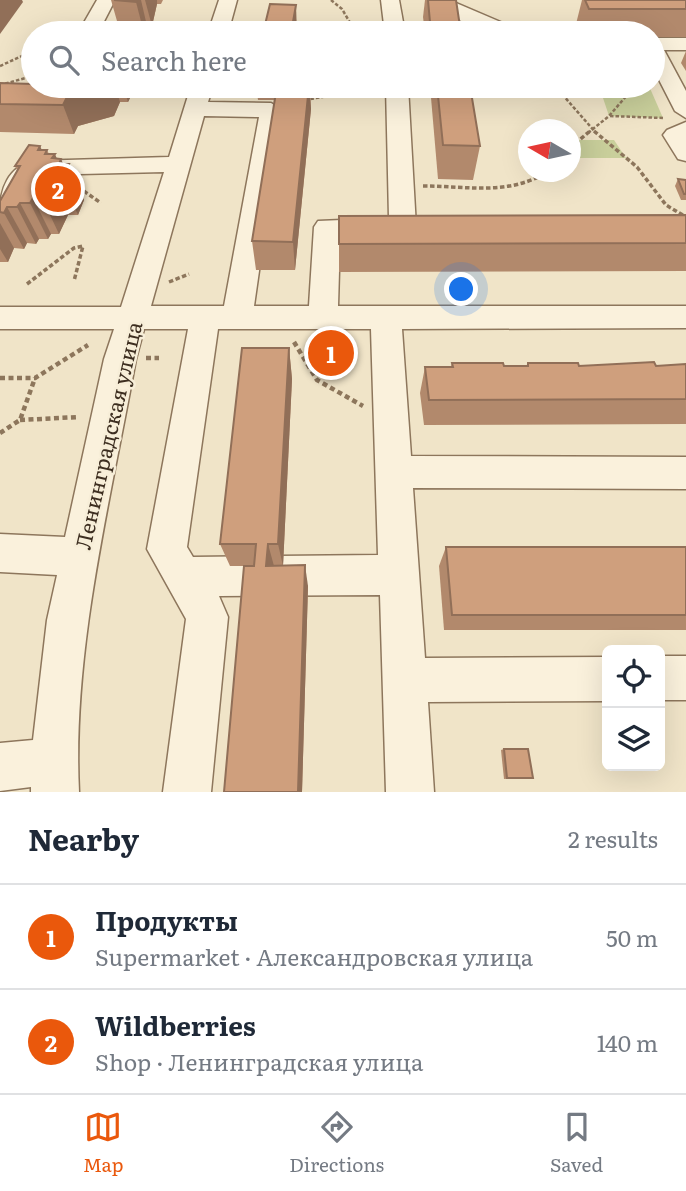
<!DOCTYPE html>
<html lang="en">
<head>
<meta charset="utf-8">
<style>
  :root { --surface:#fff; --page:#f6f6f7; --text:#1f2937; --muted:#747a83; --line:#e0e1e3; --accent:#ea580c }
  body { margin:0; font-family:Literata,serif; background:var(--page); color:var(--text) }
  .controls { position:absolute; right:21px; bottom:21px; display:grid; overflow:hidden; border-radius:10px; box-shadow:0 7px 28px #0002 }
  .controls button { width:63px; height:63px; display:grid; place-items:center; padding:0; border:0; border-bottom:2px solid var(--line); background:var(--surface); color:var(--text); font:35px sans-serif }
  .compass { position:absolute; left:518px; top:119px; width:63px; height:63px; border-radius:50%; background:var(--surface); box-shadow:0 7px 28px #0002; rotate:279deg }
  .you { position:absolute; left:462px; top:290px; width:24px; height:24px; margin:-18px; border:5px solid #fff; border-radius:50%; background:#1a73e8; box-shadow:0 0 0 10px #1a73e833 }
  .badge { display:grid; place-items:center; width:46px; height:46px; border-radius:50%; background:var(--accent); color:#fff; font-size:23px; font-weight:700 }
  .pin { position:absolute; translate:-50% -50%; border:4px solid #fff; box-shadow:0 2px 7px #0006 }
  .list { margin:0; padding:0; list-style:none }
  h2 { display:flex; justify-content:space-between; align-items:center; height:91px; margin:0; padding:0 28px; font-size:30px }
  h2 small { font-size:23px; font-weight:400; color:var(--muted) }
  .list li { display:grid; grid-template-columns:46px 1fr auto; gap:21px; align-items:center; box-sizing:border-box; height:105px; padding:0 28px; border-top:2px solid var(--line) }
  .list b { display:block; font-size:26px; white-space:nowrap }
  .list p { margin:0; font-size:23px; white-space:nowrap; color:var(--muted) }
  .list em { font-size:23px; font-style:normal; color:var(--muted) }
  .icon { flex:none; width:38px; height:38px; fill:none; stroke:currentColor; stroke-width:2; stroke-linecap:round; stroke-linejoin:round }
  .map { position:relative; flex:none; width:686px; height:792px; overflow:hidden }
  .search { position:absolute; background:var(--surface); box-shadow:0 7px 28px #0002; left:21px; right:21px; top:21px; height:77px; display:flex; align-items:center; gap:18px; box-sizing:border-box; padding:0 24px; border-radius:38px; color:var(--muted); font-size:26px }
  .sheet { height:301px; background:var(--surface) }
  nav { display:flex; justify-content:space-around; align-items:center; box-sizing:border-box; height:98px; border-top:2px solid var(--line); background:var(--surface); font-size:19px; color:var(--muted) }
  nav a { display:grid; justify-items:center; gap:4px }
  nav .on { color:var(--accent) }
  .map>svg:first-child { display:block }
  .green { fill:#c9cf9b }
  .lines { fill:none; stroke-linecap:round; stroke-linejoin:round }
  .minor-casing { stroke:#8d765c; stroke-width:3 }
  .path-far2 { stroke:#8d765c; stroke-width:2.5; stroke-dasharray:3.5 2; stroke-linecap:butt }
  .path-far1 { stroke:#8d765c; stroke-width:3.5; stroke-dasharray:4.5 2.5; stroke-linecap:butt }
  .path { stroke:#8d765c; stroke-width:4.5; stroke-dasharray:5 3.5; stroke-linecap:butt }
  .minor { fill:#faf1dc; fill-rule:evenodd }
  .wall { fill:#b2896c }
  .shaded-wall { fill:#916f58 }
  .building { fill:#cf9f7d; stroke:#916f58; stroke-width:2 }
  .labels { text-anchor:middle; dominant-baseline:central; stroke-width:5; stroke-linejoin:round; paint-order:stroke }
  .street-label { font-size:21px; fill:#3d2e20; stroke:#f7eed8 }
</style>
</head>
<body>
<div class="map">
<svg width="686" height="792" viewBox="0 0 686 792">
  <rect width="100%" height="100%" fill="#f0e4c8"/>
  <g class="green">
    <path d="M599,86H649L663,118L609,116Z"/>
    <path d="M572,140H614L626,158H577Z"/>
  </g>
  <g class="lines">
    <g class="minor-casing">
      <g id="minor">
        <path d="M97,0H115L98,33H78Z"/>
        <path d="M219,0H237L228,33H208Z"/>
        <path d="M381,0H399L405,33H385Z"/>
        <path d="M430,0H449L517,29L520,33C495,34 445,21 430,0Z"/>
        <path d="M653,38H686V50H664L686,91V118L675,111L653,68Z"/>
        <path d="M191,86H213L208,102L271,103L282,110L254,306H309L314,227L318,221L389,218L386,86H408L416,227L412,233L403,236H340L338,306H686V328L402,329L411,456L686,457V489L413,488L425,658L607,657V701L428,702L434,792H386L380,595L219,596L228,617L211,792H163L186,619L147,549L188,329H144L136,359C111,499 72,649 79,792H31V787L0,791V743L33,740L47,620L57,575L0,572V534L65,537L104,359L114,329H0V307H121L164,172L38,175L15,206L0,212C0,189 8,167 33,161L169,157ZM204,116L259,117L224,306H151ZM218,329H371L378,555L193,557L187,547Z"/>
        <path d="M686,122V161L678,159L663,135L667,130Z"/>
        <rect x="660" y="656" width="26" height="44"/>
      </g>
    </g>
    <g class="path-far2">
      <path d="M331,0L342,9L356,33"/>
      <path d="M0,66L33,51"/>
      <path d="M0,85L33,76"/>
      <path d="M555,86L596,133"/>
      <path d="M305,100L340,94L344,86"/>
      <path d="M610,116L664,118"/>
      <path d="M588,133L609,116L635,86"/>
    </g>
    <g class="path-far1">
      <path d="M594,131L637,167L666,205L686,217"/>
      <path d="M570,148L590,131"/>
      <path d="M423,186C466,186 509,196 547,172"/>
      <path d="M78,187L101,203"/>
      <path d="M169,282L189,274"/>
      <path d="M27,284L74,248L83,246L74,281"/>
    </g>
    <g class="path">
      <path d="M294,342L317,380L363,406"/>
      <path d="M146,358H159"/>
      <path d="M0,378H35L88,345"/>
      <path d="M20,420L79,417"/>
      <path d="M0,433L20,420L35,378"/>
    </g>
    <use href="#minor" class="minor"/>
  </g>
  <g class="wall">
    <path d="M111,0H163L161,4H157L152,26H147L144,33L123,32L120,21H117Z"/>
    <path d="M425,0H456L461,33H425L423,17Z"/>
    <path d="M582,0H686V37H653V33H580L576,24Z"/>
    <path d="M686,51V71L681,63Z"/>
    <path d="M0,83L33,86H131L133,92L128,102H120L114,116L78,126L74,134L0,132Z"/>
    <path d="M256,86H310L311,109L295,270H256L252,241L275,100H258Z"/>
    <path d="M430,86H470L480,146L473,180L438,179Z"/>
    <path d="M42,150H47L49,154L63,164L84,200L78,215H68L59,234H51L48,239H39L36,244L27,243L24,249L14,248L8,262H0V199H1L17,170L15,166Z"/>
    <path d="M678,179L686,180V200H681L675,186Z"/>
    <path d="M686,215V271L339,272V216Z"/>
    <rect x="315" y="341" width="33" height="18"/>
    <path d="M289,348L292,379L283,566L308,586L302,792H224L244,566H230L220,544Z"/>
    <path d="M452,363L504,366H526L528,363L579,366H656L686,364V424L424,425L420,393L425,367H451Z"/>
    <path d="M446,547H686V630H444L439,566Z"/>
    <path d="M504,749L533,778L504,779L501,750Z"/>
  </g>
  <g class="shaded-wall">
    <path d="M0,0H22L23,2L0,34Z"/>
    <path d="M137,0H141L147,26L144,33L136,2Z"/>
    <path d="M145,0H157V4L152,26Z"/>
    <path d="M296,5L297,33H291Z"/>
    <path d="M89,86H115L120,102L114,116L78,126L74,134L63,105L65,92Z"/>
    <path d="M123,86H131L133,92L128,102Z"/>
    <path d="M309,86L311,109L295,270L293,242Z"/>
    <path d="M40,146L55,178H51L68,215L59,234L42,198L38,150Z"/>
    <path d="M55,154L59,164L61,159L66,170L69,164L84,200L78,215L52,158Z"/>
    <path d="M33,198L51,234L48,239L30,203Z"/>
    <path d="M20,203L39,239L36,244L17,207Z"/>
    <path d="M7,207L27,243L24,249L4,213Z"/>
    <path d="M0,223L14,248L8,262L0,249Z"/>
    <path d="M289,348L292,379L283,566L278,544Z"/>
    <path d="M268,544L274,566H266Z"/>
    <path d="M305,565L308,586L302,792H298Z"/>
  </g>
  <g class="building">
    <path d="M114,0H137L136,2Z"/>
    <path d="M428,0H456L461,33H431Z"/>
    <path d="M585,0H686V9H589Z"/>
    <path d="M270,4L296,5L291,33H263Z"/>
    <path d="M0,83L33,84V86H68L65,92L67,97L63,105L0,104Z"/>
    <path d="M68,86H89L65,92Z"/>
    <path d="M277,86H309L293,242L252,241Z"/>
    <path d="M437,86H470L480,146L443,145Z"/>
    <path d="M29,145L40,146L38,150H47L45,154H55L52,158L61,159L59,164H69L62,178H51L42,198H33L30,203H20L17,207H7L4,213L0,212V201L20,166H15Z"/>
    <path d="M678,179L686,180V194H684Z"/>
    <path d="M686,215V243L339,244V216Z"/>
    <path d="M315,341H348V353H314Z"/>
    <path d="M242,348H289L278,544H268L266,566L305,565L298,792H224L244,566H254L256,544H220Z"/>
    <path d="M654,362L656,366L686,364V399L429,400L425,367H453L452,363H503L504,366H528V363H578L579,366Z"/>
    <path d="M446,547H686V615H452Z"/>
    <path d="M504,749H528L533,778H507Z"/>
  </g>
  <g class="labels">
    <g class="street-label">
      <text transform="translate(107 435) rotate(-77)">Ленинградская улица</text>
    </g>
  </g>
</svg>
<div class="controls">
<button><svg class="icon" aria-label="locate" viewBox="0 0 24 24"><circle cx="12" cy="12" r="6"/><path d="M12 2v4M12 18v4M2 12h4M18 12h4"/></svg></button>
<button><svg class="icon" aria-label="layers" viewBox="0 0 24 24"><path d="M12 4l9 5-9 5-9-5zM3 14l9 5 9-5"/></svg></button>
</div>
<svg class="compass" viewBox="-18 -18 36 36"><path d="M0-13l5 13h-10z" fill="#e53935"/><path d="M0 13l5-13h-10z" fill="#747a83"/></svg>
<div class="you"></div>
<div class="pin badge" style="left:331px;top:353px">1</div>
<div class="pin badge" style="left:58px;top:189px">2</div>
<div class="search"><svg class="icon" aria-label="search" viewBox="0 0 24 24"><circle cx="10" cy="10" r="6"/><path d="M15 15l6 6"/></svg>Search here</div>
</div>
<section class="sheet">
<h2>Nearby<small>2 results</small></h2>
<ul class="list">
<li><span class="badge">1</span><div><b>Продукты</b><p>Supermarket · Александровская улица</p></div><em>50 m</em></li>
<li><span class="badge">2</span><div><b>Wildberries</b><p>Shop · Ленинградская улица</p></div><em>140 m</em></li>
</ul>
</section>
<nav>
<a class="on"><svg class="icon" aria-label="map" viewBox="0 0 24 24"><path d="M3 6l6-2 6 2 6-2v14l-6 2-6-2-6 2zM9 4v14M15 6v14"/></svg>Map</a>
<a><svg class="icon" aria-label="directions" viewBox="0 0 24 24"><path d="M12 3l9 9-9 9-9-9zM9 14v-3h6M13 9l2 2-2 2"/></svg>Directions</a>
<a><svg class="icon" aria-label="saved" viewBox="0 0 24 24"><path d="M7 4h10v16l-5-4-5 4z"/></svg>Saved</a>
</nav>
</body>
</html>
